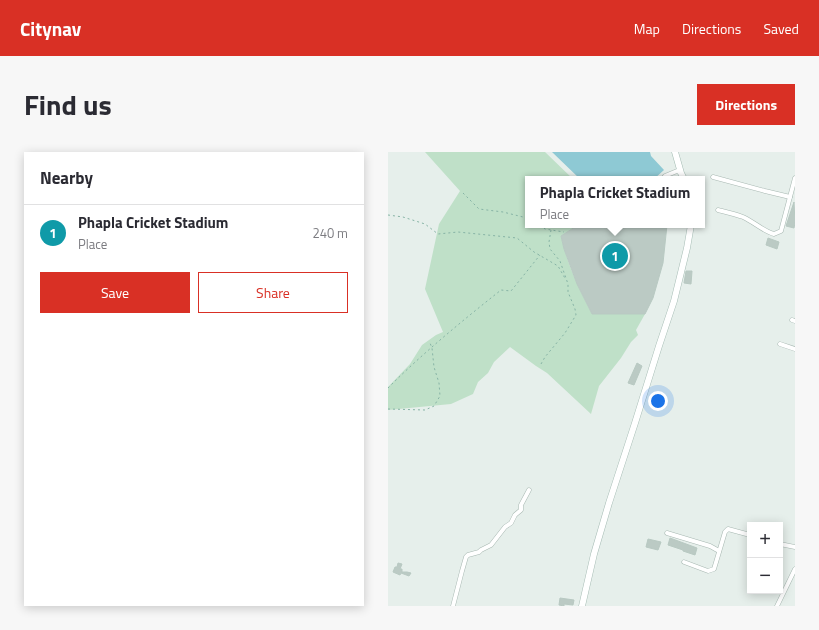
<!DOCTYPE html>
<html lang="en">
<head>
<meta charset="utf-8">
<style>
  :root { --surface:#fff; --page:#f7f7f7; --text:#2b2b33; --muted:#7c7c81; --line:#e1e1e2; --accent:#d93025 }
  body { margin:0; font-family:"Titillium Web",sans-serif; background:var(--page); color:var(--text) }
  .controls { position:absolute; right:12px; bottom:12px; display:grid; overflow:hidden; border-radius:0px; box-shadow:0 2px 10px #0003 }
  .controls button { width:36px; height:36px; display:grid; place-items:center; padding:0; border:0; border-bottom:1px solid var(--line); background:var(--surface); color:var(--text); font:20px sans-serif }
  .you { position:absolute; left:270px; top:249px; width:14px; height:14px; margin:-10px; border:3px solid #fff; border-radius:50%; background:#1a73e8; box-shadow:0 0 0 6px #1a73e833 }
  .badge { display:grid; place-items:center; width:26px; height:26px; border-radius:50%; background:var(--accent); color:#fff; font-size:13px; font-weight:700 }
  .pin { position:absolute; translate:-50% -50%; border:2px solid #fff; box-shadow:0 1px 4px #0006 }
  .popup { position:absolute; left:137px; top:24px; width:180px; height:52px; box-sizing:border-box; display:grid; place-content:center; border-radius:0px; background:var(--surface); filter:drop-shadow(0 1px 3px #0005); font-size:13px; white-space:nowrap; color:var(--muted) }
  .popup b { font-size:15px; color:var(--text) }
  .popup::after { content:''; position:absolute; left:50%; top:100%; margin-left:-8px; border:8px solid transparent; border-top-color:var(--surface) }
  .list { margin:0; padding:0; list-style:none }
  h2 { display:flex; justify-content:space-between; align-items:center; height:52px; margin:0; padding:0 16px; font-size:17px }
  h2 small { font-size:13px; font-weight:400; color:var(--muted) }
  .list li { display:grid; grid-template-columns:26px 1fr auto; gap:12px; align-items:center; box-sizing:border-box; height:56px; padding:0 16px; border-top:1px solid var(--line) }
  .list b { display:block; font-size:15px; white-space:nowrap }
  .list p { margin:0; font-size:13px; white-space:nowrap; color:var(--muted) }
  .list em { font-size:13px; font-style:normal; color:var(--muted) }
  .actions { display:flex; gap:8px; padding:12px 16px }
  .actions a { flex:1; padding:9px 0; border:1px solid var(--accent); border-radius:0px; text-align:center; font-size:14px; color:var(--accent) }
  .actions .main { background:var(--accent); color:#fff }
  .map { position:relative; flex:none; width:407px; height:454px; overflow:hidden; border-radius:0px }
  header { display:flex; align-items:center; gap:24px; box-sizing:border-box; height:56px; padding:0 20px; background:var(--accent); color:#fff }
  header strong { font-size:19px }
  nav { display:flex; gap:22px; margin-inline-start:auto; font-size:14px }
  .intro { display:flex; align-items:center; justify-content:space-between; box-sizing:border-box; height:96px; padding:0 24px }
  h1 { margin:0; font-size:28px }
  .button { padding:10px 18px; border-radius:0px; background:var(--accent); color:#fff; font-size:14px; font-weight:700 }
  main { display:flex; gap:24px; padding:0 24px }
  aside { flex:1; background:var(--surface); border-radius:0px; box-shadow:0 2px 10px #0003 }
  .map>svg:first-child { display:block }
  .green { fill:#bfe0c8 }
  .water { fill:#8ec9d4 }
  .building { fill:#bbcac4; stroke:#b8c9c2 }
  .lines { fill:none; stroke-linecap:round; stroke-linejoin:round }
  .minor-casing { stroke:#a8b8b2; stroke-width:5 }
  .secondary-casing { stroke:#a4bbb3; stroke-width:7 }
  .path { stroke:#86b3a5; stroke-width:1; stroke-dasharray:2 3; stroke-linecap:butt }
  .minor { stroke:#fff; stroke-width:4 }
  .secondary { stroke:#fff; stroke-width:6 }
</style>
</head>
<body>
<header>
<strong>Citynav</strong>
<nav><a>Map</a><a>Directions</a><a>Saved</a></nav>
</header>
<div class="intro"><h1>Find us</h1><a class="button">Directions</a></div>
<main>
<aside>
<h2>Nearby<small></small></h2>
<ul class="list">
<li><span class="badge" style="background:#0f9aa8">1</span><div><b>Phapla Cricket Stadium</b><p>Place</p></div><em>240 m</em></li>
</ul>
<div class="actions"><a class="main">Save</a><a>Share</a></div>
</aside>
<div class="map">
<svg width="407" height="454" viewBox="0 0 407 454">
  <rect width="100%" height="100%" fill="#e6efeb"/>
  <path class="green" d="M37,0H157L185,27H140V73H190L173,84C179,112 191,137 204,162H257L248,178L250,183L243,190L233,206L211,234L203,262L159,221L148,214L122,195L106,210L100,221L90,230L85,242L63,252L0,258V235L22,212L34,193L48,183L55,180L37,137L51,72L72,39Z"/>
  <path class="water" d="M164,0H262L263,4L276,18L266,27H192Z"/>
  <g class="building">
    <path d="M406,50L407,71L406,76L398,74Z"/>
    <path d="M190,73H279L275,111L265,146L257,162H204L189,132L176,97L173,84Z"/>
    <path d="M380,86L391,90L389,97L378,93Z"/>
    <path d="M298,119H304L303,132L296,131Z"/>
    <path d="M249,211L254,214L246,233L240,231Z"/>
    <path d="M282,386L309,396L307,403L295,399V398L280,393Z"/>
    <path d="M260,387L273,390L270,398L258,395Z"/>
    <path d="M10,411L14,412L12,417H14V420H19L23,421L21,424L13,421L12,423L5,420L7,415H9Z"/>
    <path d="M172,446L186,448L185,453L176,452V454L171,453Z"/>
  </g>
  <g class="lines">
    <g class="minor-casing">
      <g id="minor">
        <path d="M325,25L377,39L402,45"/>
        <path d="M275,27L277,24L289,19L293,21"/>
        <path d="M330,58C338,60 347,62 355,65C366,70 375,79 386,82L393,79L407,26"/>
        <path d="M404,168L407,169"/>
        <path d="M392,192L407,197"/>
        <path d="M279,381L322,394L331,399"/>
        <path d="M392,392L407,395"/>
        <path d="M296,410L320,419L326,417L337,380L340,377L362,383"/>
        <path d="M65,454L74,419L78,405L80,403L91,400L93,398L103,393L117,375L123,371L127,363L133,358V353L141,338"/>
        <path d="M389,454L407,417"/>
      </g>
    </g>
    <g class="secondary-casing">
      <g id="secondary">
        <path d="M287,0L293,21L296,27"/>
        <path d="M194,454L206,402L221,351L247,271L271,194L286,149L299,96L303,73"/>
      </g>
    </g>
    <g class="path">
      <path d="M75,41L91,57L115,60L135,65H140"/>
      <path d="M0,63L15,65L37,72L50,82L70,80L129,86L146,100L170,114L178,128"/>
      <path d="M152,73L157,77L176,80"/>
      <path d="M153,212L157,205L177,181L188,163L187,157L180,140V132L172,109L162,97L161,90L163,78"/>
      <path d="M0,236C35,201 74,169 113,138L123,139L152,103"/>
      <path d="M0,257L37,258L46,254L52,244L51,231L46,215L44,196L42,191"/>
    </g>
    <use href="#minor" class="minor"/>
    <use href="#secondary" class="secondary"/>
  </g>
</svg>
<div class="controls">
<button>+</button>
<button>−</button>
</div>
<div class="you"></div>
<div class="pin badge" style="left:227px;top:104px;background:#0f9aa8">1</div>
<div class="popup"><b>Phapla Cricket Stadium</b>Place</div>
</div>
</main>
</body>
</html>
